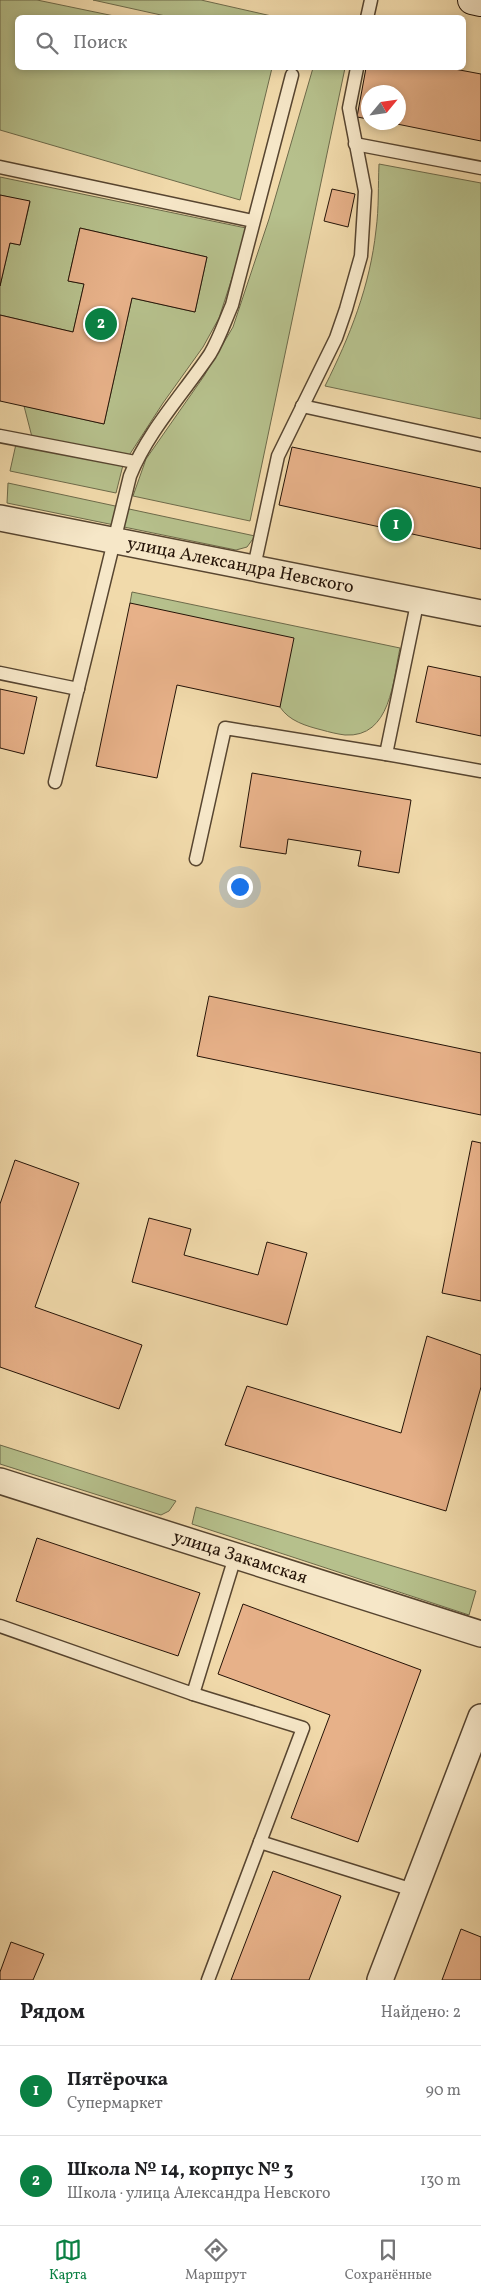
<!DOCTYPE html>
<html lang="ru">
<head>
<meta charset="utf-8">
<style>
  :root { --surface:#fff; --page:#f6f6f6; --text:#202124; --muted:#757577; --line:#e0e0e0; --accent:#0b8043 }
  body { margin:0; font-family:Vollkorn,serif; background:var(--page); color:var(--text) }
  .compass { position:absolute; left:361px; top:85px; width:45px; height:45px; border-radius:50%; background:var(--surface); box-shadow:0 2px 8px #0003; rotate:61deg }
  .you { position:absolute; left:239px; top:886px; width:18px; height:18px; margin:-12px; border:4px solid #fff; border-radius:50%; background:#1a73e8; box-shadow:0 0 0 8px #1a73e833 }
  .badge { display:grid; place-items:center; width:32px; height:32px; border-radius:50%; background:var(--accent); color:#fff; font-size:16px; font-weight:700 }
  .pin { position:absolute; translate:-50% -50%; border:2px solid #fff; box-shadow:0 1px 5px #0006 }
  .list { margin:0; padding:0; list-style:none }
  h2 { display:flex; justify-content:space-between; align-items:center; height:65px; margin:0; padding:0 20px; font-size:21px }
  h2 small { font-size:16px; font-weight:400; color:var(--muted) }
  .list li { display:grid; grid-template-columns:32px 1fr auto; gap:15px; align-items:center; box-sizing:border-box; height:90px; padding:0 20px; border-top:1px solid var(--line) }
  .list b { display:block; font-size:19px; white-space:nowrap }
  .list p { margin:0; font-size:16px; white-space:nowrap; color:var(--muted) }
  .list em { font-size:16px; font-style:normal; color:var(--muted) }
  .icon { flex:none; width:28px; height:28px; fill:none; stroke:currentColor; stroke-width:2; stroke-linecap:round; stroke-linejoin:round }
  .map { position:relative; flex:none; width:481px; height:1980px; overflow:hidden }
  .search { position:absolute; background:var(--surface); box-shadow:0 2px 8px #0003; left:15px; right:15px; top:15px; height:55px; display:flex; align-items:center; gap:12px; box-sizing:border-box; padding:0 18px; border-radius:8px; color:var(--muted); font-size:19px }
  .sheet { height:245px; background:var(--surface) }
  nav { display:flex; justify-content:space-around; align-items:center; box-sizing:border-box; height:70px; border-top:1px solid var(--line); background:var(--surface); font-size:14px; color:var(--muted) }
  nav a { display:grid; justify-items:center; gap:2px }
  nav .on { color:var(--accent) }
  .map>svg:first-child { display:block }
  .green { fill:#b6c08c; stroke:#6d6a4a }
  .building { fill:#e7b189; stroke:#241307 }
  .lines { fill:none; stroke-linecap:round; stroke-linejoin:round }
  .lane-casing { stroke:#574530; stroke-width:15 }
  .street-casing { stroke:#574530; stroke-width:28 }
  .secondary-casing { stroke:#241307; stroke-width:30 }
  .lane { stroke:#f6e7c8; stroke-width:12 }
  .street { stroke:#f6e7c8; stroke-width:25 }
  .secondary { stroke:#f6e7c8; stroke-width:28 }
  .labels { text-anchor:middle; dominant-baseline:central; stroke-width:4.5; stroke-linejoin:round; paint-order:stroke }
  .street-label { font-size:18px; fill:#241307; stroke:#f6e7c8 }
</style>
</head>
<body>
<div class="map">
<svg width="481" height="1980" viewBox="0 0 481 1980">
  <rect width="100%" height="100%" fill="#f1daab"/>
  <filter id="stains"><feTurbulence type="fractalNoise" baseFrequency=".004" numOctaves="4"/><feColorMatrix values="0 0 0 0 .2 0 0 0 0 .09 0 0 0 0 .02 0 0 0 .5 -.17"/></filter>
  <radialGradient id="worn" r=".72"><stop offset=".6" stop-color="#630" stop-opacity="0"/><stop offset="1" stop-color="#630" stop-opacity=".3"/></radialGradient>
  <g class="green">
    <path d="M0,0H37L119,17L18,18V68H272L240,200L0,130Z"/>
    <path d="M93,0H201L276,17H170Z"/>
    <path d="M313,68H345L250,521L133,496L146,459L204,376L233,327L269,219Z"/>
    <path d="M379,164L481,183V419L325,386C350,336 370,286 376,230C379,208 378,186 379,164Z"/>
    <path d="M0,177L246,228L234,272L219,318L203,347L163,403L128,457L32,437L24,406L104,424L132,298L195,312L207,257L80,228L68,281L84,284L73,332L0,315V286L10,243L20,245L30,202L0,195Z"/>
    <path d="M16,444L123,465L116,493L10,471Z"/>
    <path d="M8,483L255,536L247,547L236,550L7,503Z"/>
    <path d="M132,592L400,648C393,680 391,738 345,735C337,734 329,732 322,730C306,726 289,721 280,707L130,603Z"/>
    <path d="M0,1445L176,1501L169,1511L161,1515L0,1464Z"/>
    <path d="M196,1507L476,1591L469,1615L192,1524Z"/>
  </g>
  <g class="building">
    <path d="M366,68H449L481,74V141L387,122H398V92H368V119L357,117Z"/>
    <path d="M332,189L355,194L348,227L324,221Z"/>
    <path d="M0,195L30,201L20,245L10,243L0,286Z"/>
    <path d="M80,228L207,257L195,312L132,298L104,424L0,401V315L73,332L84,284L68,281Z"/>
    <path d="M292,447L481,488V549L279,505Z"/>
    <path d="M130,603L294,638L280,707L177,685L157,778L96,766Z"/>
    <path d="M428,666L481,677V736L416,722Z"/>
    <path d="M0,689L37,697L24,754L0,748Z"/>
    <path d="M252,773L411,800L399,873L358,866L361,851L288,839L286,854L240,847Z"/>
    <path d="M209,996L481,1053V1115L197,1056Z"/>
    <path d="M472,1141L481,1143V1301L442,1293Z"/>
    <path d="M15,1160L79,1183L35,1307L142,1345L119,1409L0,1367V1204Z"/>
    <path d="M149,1218L191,1229L184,1255L258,1275L267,1242L307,1253L287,1325L132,1282Z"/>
    <path d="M427,1336L481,1355V1387L446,1511L225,1445L247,1386L401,1433Z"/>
    <path d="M37,1538L200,1593L178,1656L16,1601Z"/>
    <path d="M243,1604L421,1670L358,1842L291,1818L330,1715L218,1674Z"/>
    <path d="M273,1871L341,1896L309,1980H231Z"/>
    <path d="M461,1929L481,1937V1980H442Z"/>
    <path d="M11,1942L44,1954L33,1980H0V1972Z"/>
  </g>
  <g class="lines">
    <g class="lane-casing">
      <g id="lane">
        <path d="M367,18L371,0"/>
        <path d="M355,144L481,168"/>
        <path d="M0,167L253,221"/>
        <path d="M302,406L481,445"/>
        <path d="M0,436L135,462"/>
        <path d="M254,567L278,456L336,338L346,309L361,256L365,191L349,108L357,68"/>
        <path d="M418,599L386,754L481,771"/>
        <path d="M0,673L78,689"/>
        <path d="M55,782L130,476C148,431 183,394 210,354C219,339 225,321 232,305L292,75"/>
        <path d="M196,859L225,728L386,754"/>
        <path d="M0,1626L193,1694L235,1557"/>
        <path d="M193,1694L303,1728L260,1842L413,1890"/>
        <path d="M208,1980L260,1842"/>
      </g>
    </g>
    <g class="street-casing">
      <g id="street">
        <path id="s1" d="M0,518L481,613"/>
        <path id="s2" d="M0,1481L481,1634"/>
        <path d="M380,1980L481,1717"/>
      </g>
    </g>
    <g class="secondary-casing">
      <path id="secondary" d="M472,0L481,2"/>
    </g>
    <use href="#lane" class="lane"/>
    <use href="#street" class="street"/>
    <use href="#secondary" class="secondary"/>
  </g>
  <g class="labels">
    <g class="street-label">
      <text stroke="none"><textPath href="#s1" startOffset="245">улица Александра Невского</textPath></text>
      <text stroke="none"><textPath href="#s2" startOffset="252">улица Закамская</textPath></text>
    </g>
  </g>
  <rect width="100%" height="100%" filter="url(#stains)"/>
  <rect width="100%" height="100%" fill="url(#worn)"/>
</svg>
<svg class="compass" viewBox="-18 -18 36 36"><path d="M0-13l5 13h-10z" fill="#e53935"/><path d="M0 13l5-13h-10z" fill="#757577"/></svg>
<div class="you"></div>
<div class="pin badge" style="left:396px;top:525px">1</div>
<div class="pin badge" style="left:101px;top:324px">2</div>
<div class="search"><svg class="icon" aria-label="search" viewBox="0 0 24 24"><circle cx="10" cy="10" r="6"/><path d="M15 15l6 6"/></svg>Поиск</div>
</div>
<section class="sheet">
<h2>Рядом<small>Найдено: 2</small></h2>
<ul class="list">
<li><span class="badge">1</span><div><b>Пятёрочка</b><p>Супермаркет</p></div><em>90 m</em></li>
<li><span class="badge">2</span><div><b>Школа № 14, корпус № 3</b><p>Школа · улица Александра Невского</p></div><em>130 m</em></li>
</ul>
</section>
<nav>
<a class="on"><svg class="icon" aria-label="map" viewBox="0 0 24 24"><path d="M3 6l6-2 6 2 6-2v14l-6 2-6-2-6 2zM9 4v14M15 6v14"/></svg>Карта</a>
<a><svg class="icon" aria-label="directions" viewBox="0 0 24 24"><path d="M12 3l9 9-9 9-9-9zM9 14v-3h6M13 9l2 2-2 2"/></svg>Маршрут</a>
<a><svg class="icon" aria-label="saved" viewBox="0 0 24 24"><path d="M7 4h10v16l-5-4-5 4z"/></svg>Сохранённые</a>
</nav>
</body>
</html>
